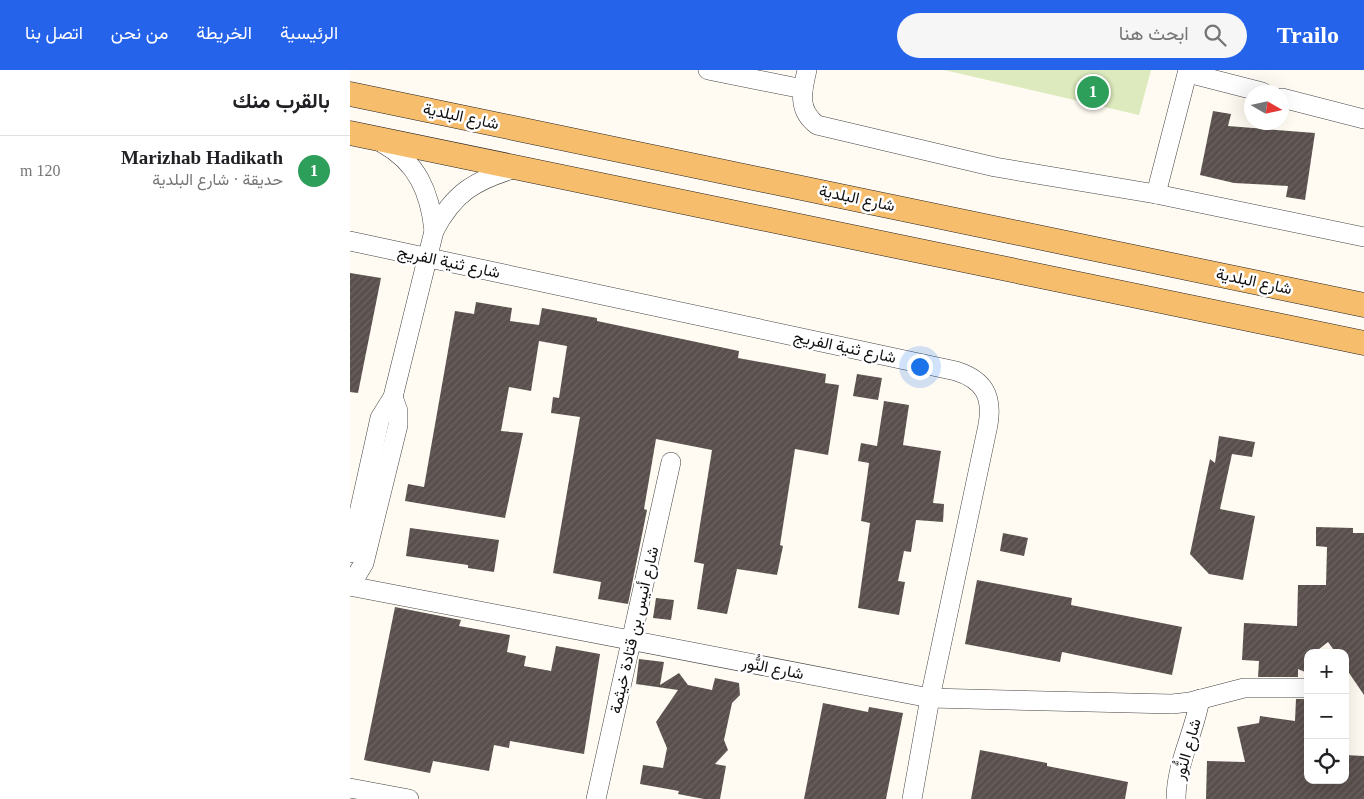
<!DOCTYPE html>
<html lang="ar">
<head>
<meta charset="utf-8">
<style>
  :root { --surface:#fff; --page:#f6f6f6; --text:#202124; --muted:#757577; --line:#e0e0e0; --accent:#2563eb }
  body { margin:0; font-family:"Times New Roman",Vazirmatn,serif; background:var(--page); color:var(--text); direction:rtl }
  .controls { position:absolute; right:15px; bottom:15px; display:grid; overflow:hidden; border-radius:10px; box-shadow:0 5px 20px #0002 }
  .controls button { width:45px; height:45px; display:grid; place-items:center; padding:0; border:0; border-bottom:1px solid var(--line); background:var(--surface); color:var(--text); font:25px sans-serif }
  .compass { position:absolute; left:894px; top:15px; width:45px; height:45px; border-radius:50%; background:var(--surface); box-shadow:0 5px 20px #0002; rotate:99deg }
  .you { position:absolute; left:569px; top:296px; width:18px; height:18px; margin:-12px; border:4px solid #fff; border-radius:50%; background:#1a73e8; box-shadow:0 0 0 8px #1a73e833 }
  .badge { display:grid; place-items:center; width:32px; height:32px; border-radius:50%; background:var(--accent); color:#fff; font-size:16px; font-weight:700 }
  .pin { position:absolute; translate:-50% -50%; border:2px solid #fff; box-shadow:0 1px 5px #0006 }
  .list { margin:0; padding:0; list-style:none }
  h2 { display:flex; justify-content:space-between; align-items:center; height:65px; margin:0; padding:0 20px; font-size:21px }
  h2 small { font-size:16px; font-weight:400; color:var(--muted) }
  .list li { display:grid; grid-template-columns:32px 1fr auto; gap:15px; align-items:center; box-sizing:border-box; height:70px; padding:0 20px; border-top:1px solid var(--line) }
  .list b { display:block; font-size:19px; white-space:nowrap }
  .list p { margin:0; font-size:16px; white-space:nowrap; color:var(--muted) }
  .list em { font-size:16px; font-style:normal; color:var(--muted) }
  .icon { flex:none; width:28px; height:28px; fill:none; stroke:currentColor; stroke-width:2; stroke-linecap:round; stroke-linejoin:round }
  .map { position:relative; flex:none; width:1014px; height:729px; overflow:hidden; direction:ltr }
  header { display:flex; align-items:center; gap:30px; box-sizing:border-box; height:70px; padding:0 25px; background:var(--accent); color:#fff }
  header strong { font-size:24px }
  nav { display:flex; gap:28px; margin-inline-start:auto; font-size:18px }
  .search { width:350px; height:45px; background:var(--page); display:flex; align-items:center; gap:12px; box-sizing:border-box; padding:0 18px; border-radius:28px; color:var(--muted); font-size:19px }
  main { display:flex }
  aside { flex:1; background:var(--surface) }
  .map>svg:first-child { display:block }
  .park { fill:#dceabd }
  .building { fill:url(#building-hatch) }
  .lines { fill:none; stroke-linecap:round; stroke-linejoin:round }
  .minor-casing { stroke:#434343; stroke-width:20 }
  .major-casing { stroke:#212121; stroke-width:25 }
  .minor { stroke:#fff; stroke-width:19 }
  .major { stroke:#f6bd6c; stroke-width:24 }
  .labels { text-anchor:middle; dominant-baseline:central; stroke-width:5; stroke-linejoin:round; paint-order:stroke }
  .street-label { font-size:16px; fill:#101010; stroke:#fff }
</style>
</head>
<body>
<header>
<strong>Trailo</strong>
<div class="search"><svg class="icon" aria-label="search" viewBox="0 0 24 24"><circle cx="10" cy="10" r="6"/><path d="M15 15l6 6"/></svg>ابحث هنا</div>
<nav><a>الرئيسية</a><a>الخريطة</a><a>من نحن</a><a>اتصل بنا</a></nav>
</header>
<main>
<div class="map">
<svg width="1014" height="729" viewBox="0 0 1014 729">
  <defs>
    <pattern id="building-hatch" width="6" height="6" patternUnits="userSpaceOnUse" patternTransform="scale(1.25)"><rect width="6" height="6" fill="#594f4c"/><path d="M-1 1l2-2M0 6l6-6M5 7l2-2" fill="none" stroke="#6c6461"/></pattern>
  </defs>
  <rect width="100%" height="100%" fill="#fffbf3"/>
  <path class="park" d="M594,0H801L789,45Z"/>
  <g class="building">
    <path d="M863,41L881,44L878,56L965,63L955,130L936,127L938,116L884,113L850,105Z"/>
    <path d="M0,203L31,208L8,323L0,322Z"/>
    <path d="M126,232L162,238L160,251L189,255L192,238L247,248V251L389,281L388,288L476,304L475,313L489,315L478,385L445,379L430,475L433,476L427,505L387,499L377,544L347,539L354,494L344,492L362,380L306,369L294,439L297,440L278,534L248,529L251,512L203,503L230,347L201,343L203,327L209,328L217,276L189,271L181,321L159,317L151,361L173,363L155,448L55,431L58,414L74,417L105,241L124,244Z"/>
    <path d="M507,304L532,308L528,330L503,326Z"/>
    <path d="M534,331L559,335L553,375L591,381L583,433L594,434L593,452L566,450L561,482L554,481L548,511L555,512L549,545L508,538L520,453L511,451L519,393L508,391L511,373L527,376Z"/>
    <path d="M869,366L905,372L902,387L882,384L870,439L905,446L893,510L859,504L840,484L860,389L865,393Z"/>
    <path d="M966,457L1003,458V463H1014V625L995,597V583H986L978,572L964,583H958L955,602L948,599V607H908L909,591L892,590L894,553L947,556L948,515H976L977,477L966,476Z"/>
    <path d="M60,458L149,470L144,502L118,498V495L56,486Z"/>
    <path d="M653,463L678,468L674,486L650,481Z"/>
    <path d="M627,510L722,528L721,535L832,557L822,605L712,582L710,592L615,574Z"/>
    <path d="M306,528L324,530L321,550L303,548Z"/>
    <path d="M45,537L111,550L109,556L160,565L157,582L176,586L174,596L201,601L206,576L250,584L234,684L160,671L159,678L144,675L139,701L83,691L80,703L14,690Z"/>
    <path d="M289,589L314,592L310,615L329,603L338,615L362,620L365,608L389,613L390,625L382,633L374,670L378,680L365,694L376,696L370,729H354L328,724L329,721L290,714L293,695L313,698L317,678L306,652L328,620L286,614Z"/>
    <path d="M946,629H958V710H995V685L1014,686V729H856L857,691L895,692L887,657L909,653L910,646L945,651Z"/>
    <path d="M473,633L518,642L519,637L553,643L536,729H454Z"/>
    <path d="M630,680L697,693V696L778,712L775,729H621Z"/>
  </g>
  <g class="lines">
    <g class="minor-casing">
      <g id="minor">
        <path d="M358,0L453,19"/>
        <path d="M457,0C452,21 447,40 467,55L645,97L806,124L1014,167"/>
        <path d="M838,3L912,22"/>
        <path d="M932,28L1014,49"/>
        <path d="M32,73C67,92 80,122 84,161"/>
        <path d="M806,124L838,0"/>
        <path d="M0,171L606,301C634,310 643,326 638,355L580,628L562,729"/>
        <path d="M43,327L48,341V355L14,493L0,516L580,628L822,634L840,632L894,618H958"/>
        <path d="M0,483L30,348L43,327L84,161C104,122 126,110 166,98"/>
        <path d="M0,718L59,729"/>
        <path d="M246,729L321,392"/>
        <path d="M826,729C826,694 844,664 850,629"/>
      </g>
    </g>
    <g class="major-casing">
      <g id="major">
        <path d="M0,24L1014,235"/>
        <path d="M0,63L1014,273"/>
      </g>
    </g>
    <use href="#minor" class="minor"/>
    <use href="#major" class="major"/>
  </g>
  <g class="labels">
    <g class="street-label">
      <text transform="translate(111 46) rotate(12)">شارع البلدية</text>
      <text transform="translate(507 128) rotate(12)">شارع البلدية</text>
      <text transform="translate(99 192) rotate(12)">شارع ثنية الفريج</text>
      <text transform="translate(904 211) rotate(12)">شارع البلدية</text>
      <text transform="translate(495 277) rotate(12)">شارع ثنية الفريج</text>
      <text transform="translate(284 560) rotate(-77)">شارع أنيس بن قتادة خيثمة</text>
      <text transform="translate(423 598) rotate(11)">شارع النُّور</text>
      <text transform="translate(837 679) rotate(-74)">شارع النُّور</text>
    </g>
  </g>
</svg>
<div class="controls">
<button>+</button>
<button>−</button>
<button><svg class="icon" aria-label="locate" viewBox="0 0 24 24"><circle cx="12" cy="12" r="6"/><path d="M12 2v4M12 18v4M2 12h4M18 12h4"/></svg></button>
</div>
<svg class="compass" viewBox="-18 -18 36 36"><path d="M0-13l5 13h-10z" fill="#e53935"/><path d="M0 13l5-13h-10z" fill="#757577"/></svg>
<div class="you"></div>
<div class="pin badge" style="left:743px;top:22px;background:#2e9e5b">1</div>
</div>
<aside>
<h2>بالقرب منك<small></small></h2>
<ul class="list">
<li><span class="badge" style="background:#2e9e5b">1</span><div><b>Marizhab Hadikath</b><p>حديقة · شارع البلدية</p></div><em>120 m</em></li>
</ul>
</aside>
</main>
</body>
</html>
